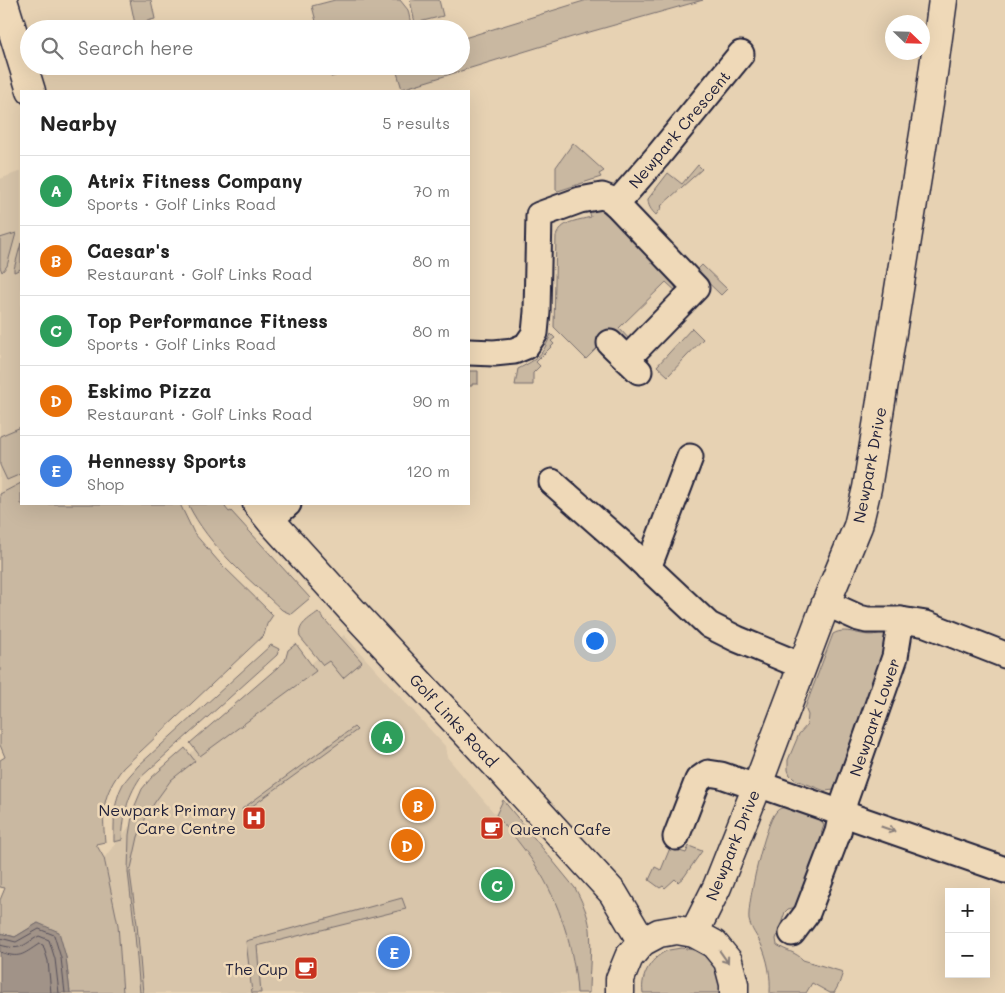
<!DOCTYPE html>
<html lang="en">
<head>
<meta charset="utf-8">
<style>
  :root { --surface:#fff; --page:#f2f2f2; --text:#222; --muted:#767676; --line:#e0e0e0; --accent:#111827 }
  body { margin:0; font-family:Mali,sans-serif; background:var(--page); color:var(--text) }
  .controls { position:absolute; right:15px; bottom:15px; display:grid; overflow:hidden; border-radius:0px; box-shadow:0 5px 20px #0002 }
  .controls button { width:45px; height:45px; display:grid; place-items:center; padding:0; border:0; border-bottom:1px solid var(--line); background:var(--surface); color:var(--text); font:25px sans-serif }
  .compass { position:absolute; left:885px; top:15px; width:45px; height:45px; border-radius:50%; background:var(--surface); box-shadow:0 5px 20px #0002; rotate:113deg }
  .you { position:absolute; left:594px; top:640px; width:18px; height:18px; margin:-12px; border:4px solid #fff; border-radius:50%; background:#1a73e8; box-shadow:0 0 0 8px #1a73e833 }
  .badge { display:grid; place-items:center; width:32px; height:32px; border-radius:50%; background:var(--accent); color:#fff; font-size:16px; font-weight:700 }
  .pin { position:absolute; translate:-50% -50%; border:2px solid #fff; box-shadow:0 1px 5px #0006 }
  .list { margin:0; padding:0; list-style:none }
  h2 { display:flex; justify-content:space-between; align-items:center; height:65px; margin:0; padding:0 20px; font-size:21px }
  h2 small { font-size:16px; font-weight:400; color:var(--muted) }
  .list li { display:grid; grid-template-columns:32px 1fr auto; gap:15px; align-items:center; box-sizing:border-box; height:70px; padding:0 20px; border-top:1px solid var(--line) }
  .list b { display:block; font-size:19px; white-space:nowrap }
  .list p { margin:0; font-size:16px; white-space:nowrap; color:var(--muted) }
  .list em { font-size:16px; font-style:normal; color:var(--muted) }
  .icon { flex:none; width:28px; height:28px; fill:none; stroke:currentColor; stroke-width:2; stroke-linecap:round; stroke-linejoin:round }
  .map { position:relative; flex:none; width:1005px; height:993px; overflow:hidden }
  .search { position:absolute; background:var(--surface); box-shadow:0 5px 20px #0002; left:20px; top:20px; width:450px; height:55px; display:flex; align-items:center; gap:12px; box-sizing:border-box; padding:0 18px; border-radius:28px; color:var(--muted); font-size:19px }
  .panel { position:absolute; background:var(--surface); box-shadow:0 5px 20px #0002; left:20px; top:90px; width:450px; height:415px; border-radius:0px }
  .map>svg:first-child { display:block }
  .built { fill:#d8c5aa }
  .green { fill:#c9b8a1; stroke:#766d6e }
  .water { fill:#a19388; stroke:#6e6669 }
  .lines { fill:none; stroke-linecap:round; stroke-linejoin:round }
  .shore { stroke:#554f5a; stroke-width:1 }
  .street-casing { stroke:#22223b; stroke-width:29 }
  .secondary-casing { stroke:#22223b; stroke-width:31 }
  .street { stroke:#efd9b8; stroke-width:25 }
  .secondary { stroke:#efd9b8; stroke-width:28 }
  .oneway { stroke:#887e7a }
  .labels { text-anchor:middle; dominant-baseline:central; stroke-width:5; stroke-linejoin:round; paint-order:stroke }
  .street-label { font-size:16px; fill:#22223b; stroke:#efd9b8 }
  .poi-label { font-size:16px; fill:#22223b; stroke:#efd9b8; text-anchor:end }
</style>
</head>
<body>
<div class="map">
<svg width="1005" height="993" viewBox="0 0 1005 993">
  <rect width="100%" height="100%" fill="#e7d2b3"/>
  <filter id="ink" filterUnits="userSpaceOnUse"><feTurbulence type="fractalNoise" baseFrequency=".02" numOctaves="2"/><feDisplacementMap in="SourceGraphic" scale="10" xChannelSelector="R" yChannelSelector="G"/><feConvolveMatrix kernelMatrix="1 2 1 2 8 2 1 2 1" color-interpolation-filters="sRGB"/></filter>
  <g filter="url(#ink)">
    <g class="built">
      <path d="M21,171V483L0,494V179Z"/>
      <path d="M344,635L445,746L447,757L511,833L537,867L553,897L565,928L570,945L577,983V993H123L118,925L104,858L185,757L306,668Z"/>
    </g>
    <g class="green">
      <path d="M130,0H151L155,19L135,24Z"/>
      <path d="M335,0H400L408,10L412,29H318L312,6Z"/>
      <path d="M410,0H439L443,16L415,23Z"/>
      <path d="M587,0H703L572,37L402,89L395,66H461V39Z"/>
      <path d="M328,66H368L331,77Z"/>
      <path d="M573,143L604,171L599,174L601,177L558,191L556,190V167Z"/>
      <path d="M698,165L702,169L661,206L662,207L656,215C651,210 648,206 648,199L668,173L682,184Z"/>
      <path d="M598,209L603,211L670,276L678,293L666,282L619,328L630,340L625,343L610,335L586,359L554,327L556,236C562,221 576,221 591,217L589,210Z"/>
      <path d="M16,233L7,266L2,272L0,267V238Z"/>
      <path d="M21,243V269L14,272V269Z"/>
      <path d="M702,265L727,289L721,295L696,271Z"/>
      <path d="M692,328L703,339L668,376L657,366Z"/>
      <path d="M551,334L555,338L551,341L554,344L536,362L540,366L533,373V385H515L518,369C539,358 542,356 551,334Z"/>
      <path d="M469,371H478V384H472V386H469Z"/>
      <path d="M21,427V474L7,480L0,465V436Z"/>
      <path d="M21,483V504H180L194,533L219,562L273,615L267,624L264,635L123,768C102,795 102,810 105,842L96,844L104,858L118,925L123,993H70L66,957L38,923L15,937L0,933V900L5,888L0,887V760L5,757L0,745V494Z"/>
      <path d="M188,504H225L226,505L225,507L229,512L231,511L310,598L291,614L282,610C248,578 209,547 188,504Z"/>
      <path d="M318,612L362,662L343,678L329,661L323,665L300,637C297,625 309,619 318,612Z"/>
      <path d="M882,629L890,633L842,783L838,782L834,790L825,791L794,779L790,775L788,770V760L799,734L807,725L808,715L805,708L833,634C848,625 863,640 881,633Z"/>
      <path d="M296,644L316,671L200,756L190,743L285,661L288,650Z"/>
      <path d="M271,645L279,649L277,655L140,778C126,799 124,815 122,840L114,842C114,822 113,802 123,784C127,778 133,772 138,766Z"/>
      <path d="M354,727L357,730L244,812L242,809Z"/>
      <path d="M185,748L195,761L171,780L155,802L146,817L138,837L130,873L137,924L143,993H140L134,923L128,872L129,835L133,810L142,789L151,778Z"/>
      <path d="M503,800L575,888C582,901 588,914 590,929C592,950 589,972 589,993H577C575,951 559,901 536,866C524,848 510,831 496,815Z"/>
      <path d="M786,807L820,818L824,825L821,834L828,837L798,910L792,908L788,909L785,912L776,939L777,945C786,951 796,952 803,960L843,972L839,984L834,993H830L812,983L806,993H770C771,976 768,960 761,944C757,936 751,929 749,920C747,903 765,824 776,812C779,808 782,808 786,807Z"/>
      <path d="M689,846L702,851L684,877L678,882L675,879L665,888L663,886L660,888L649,880L655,867L661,870L670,848L686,853Z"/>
      <path d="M402,898L406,909L257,946L261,993H252L246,941Z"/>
      <path d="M681,948C685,949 690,949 694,950C711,956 723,975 720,993H643C640,975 652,956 669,950C673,949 677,949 681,948Z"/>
    </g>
    <path class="water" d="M38,923L59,932L66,957L70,993H0V933L15,937Z"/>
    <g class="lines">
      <g class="shore">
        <path d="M0,938L16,942L39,929L54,935L61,958L65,993"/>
        <path d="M0,945C22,951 21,946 39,936L49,940L55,959L59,993"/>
        <path d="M0,952C20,959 22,955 39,944L43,945L48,961L51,993"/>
      </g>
      <g class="street-casing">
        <g id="street">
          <path d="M616,204L657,157L741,54"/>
          <path d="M610,343L639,371"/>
          <path d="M469,352L494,353L514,351L526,346L535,333L537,312L539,215L580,200L602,196L610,199L616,204L696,288L627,359"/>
          <path d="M552,482L626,547L709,625L737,639L802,666"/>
          <path d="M270,520L288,504"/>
          <path d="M648,568L690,457"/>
          <path d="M826,603L859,618L867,620H901L926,624L1005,655"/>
          <path d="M758,784L1005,870"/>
          <path d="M676,837L698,780L708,773L721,775L756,787"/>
          <path d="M792,933L807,913L838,832L845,799L895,657L901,620"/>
        </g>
      </g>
      <g class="secondary-casing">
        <g id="secondary">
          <path d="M3,0L31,91"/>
          <path d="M257,504L270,520L358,617L495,764L613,893L642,942"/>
          <path d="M694,933L717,887L758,784L826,603L858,526L867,488L929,103L943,0"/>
          <path d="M620,993V979L629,957L642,942L659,933L677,930L694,933L714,944L728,961L734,984V993"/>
        </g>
      </g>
      <use href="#street" class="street"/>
      <use href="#secondary" class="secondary"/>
    </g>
    <defs><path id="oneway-shaft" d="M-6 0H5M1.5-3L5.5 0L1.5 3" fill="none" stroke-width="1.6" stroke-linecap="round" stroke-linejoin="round" transform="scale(1.25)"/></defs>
    <g class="oneway">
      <use href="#oneway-shaft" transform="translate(888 829) rotate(19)"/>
      <use href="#oneway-shaft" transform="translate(724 957) rotate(55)"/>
    </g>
  </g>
  <defs>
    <g id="hospital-square" transform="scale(1.25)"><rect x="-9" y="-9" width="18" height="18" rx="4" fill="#c8321e" stroke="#efd9b8"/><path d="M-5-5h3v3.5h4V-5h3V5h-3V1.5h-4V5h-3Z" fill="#fff"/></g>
    <g id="cafe-square" transform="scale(1.25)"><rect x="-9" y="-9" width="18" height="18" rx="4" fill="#c8321e" stroke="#efd9b8"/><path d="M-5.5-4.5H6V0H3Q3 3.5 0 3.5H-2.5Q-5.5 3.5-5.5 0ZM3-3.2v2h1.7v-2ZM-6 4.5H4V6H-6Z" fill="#fff"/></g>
  </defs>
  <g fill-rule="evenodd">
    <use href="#hospital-square" x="254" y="818"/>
    <use href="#cafe-square" x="492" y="828"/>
    <use href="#cafe-square" x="306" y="968"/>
  </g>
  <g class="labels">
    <g class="street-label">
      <text transform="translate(679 129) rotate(-50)">Newpark Crescent</text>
      <text transform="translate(869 465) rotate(-79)">Newpark Drive</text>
      <text transform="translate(874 717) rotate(-71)">Newpark Lower</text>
      <text transform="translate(454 720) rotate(47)">Golf Links Road</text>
      <text transform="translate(732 845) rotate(-68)">Newpark Drive</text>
    </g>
    <g class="poi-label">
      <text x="236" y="809">Newpark Primary<tspan x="236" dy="18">Care Centre</tspan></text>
      <text x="510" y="828" text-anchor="start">Quench Cafe</text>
      <text x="288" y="968">The Cup</text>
    </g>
  </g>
</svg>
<div class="controls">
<button>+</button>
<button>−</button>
</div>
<svg class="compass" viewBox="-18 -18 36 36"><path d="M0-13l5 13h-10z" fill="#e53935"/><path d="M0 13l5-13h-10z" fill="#767676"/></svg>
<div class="you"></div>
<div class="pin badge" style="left:387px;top:737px;background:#2e9e5b">A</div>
<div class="pin badge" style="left:418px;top:805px;background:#e8710a">B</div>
<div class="pin badge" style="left:497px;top:885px;background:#2e9e5b">C</div>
<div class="pin badge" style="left:407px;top:845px;background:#e8710a">D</div>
<div class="pin badge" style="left:394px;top:952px;background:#3f7fe0">E</div>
<div class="search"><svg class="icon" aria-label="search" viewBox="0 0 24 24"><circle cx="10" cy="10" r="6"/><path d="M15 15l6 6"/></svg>Search here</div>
<section class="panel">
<h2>Nearby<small>5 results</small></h2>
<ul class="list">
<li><span class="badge" style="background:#2e9e5b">A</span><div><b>Atrix Fitness Company</b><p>Sports · Golf Links Road</p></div><em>70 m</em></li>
<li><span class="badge" style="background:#e8710a">B</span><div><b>Caesar's</b><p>Restaurant · Golf Links Road</p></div><em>80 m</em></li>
<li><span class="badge" style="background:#2e9e5b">C</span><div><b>Top Performance Fitness</b><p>Sports · Golf Links Road</p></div><em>80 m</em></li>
<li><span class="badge" style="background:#e8710a">D</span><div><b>Eskimo Pizza</b><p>Restaurant · Golf Links Road</p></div><em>90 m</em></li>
<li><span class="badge" style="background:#3f7fe0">E</span><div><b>Hennessy Sports</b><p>Shop</p></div><em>120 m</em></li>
</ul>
</section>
</div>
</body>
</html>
